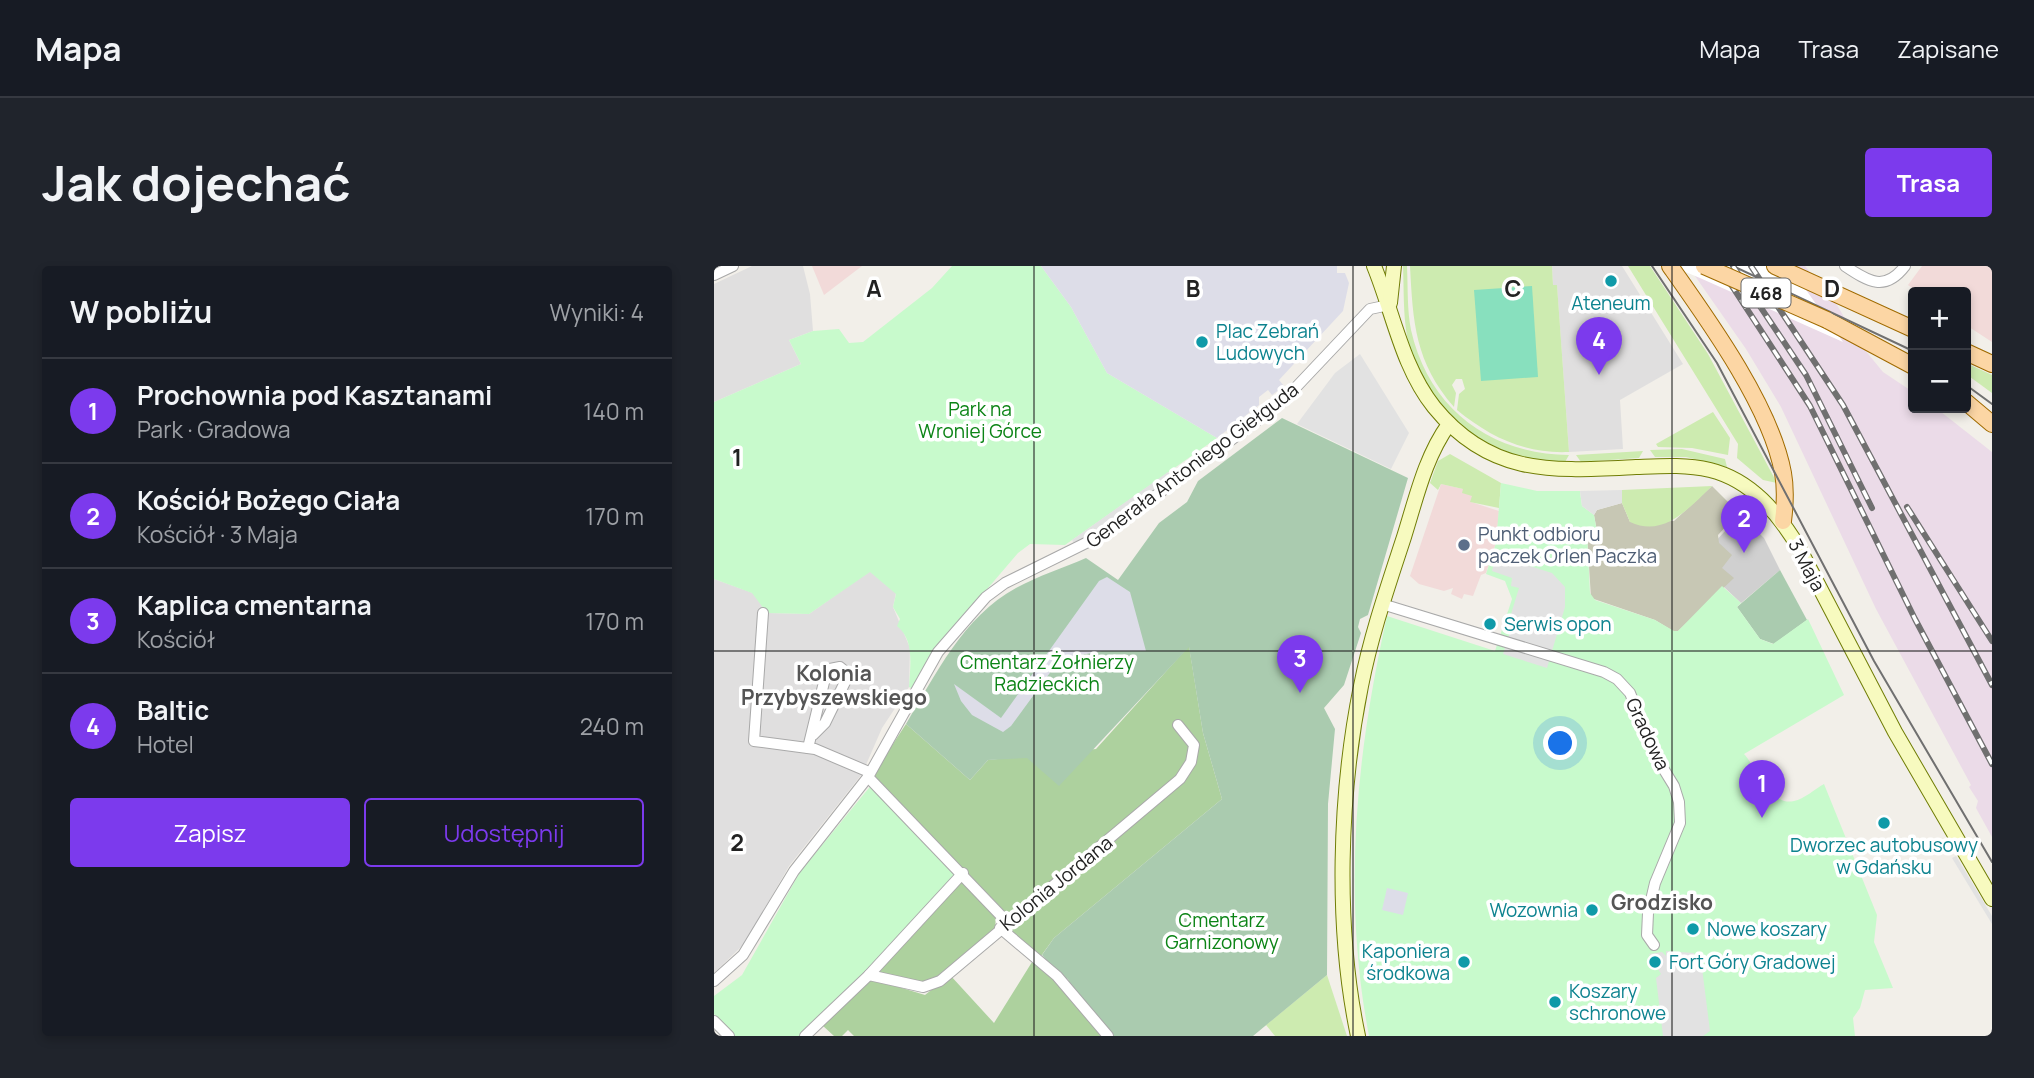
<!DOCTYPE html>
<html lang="pl">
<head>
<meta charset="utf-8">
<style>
  :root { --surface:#171b24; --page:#20242c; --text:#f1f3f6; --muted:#9ea1a6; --line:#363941; --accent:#7c3aed }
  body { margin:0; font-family:Manrope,sans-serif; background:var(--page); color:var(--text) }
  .controls { position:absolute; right:21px; top:21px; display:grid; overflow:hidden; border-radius:7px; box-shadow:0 4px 10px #0003 }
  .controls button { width:63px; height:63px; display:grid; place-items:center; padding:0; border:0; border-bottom:2px solid var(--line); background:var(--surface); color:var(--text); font:35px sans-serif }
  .you { position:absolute; left:847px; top:478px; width:24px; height:24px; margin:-18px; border:5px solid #fff; border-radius:50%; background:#1a73e8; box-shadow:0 0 0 10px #1a73e833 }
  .badge { display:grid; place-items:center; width:46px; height:46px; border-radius:50%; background:var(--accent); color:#fff; font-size:23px; font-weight:700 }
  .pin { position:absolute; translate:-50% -58px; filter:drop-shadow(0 2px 4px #0008) }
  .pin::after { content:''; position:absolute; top:37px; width:24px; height:21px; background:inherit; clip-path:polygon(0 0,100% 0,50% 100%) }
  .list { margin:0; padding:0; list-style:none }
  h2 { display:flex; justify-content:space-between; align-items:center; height:91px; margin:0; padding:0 28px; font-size:30px }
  h2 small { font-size:23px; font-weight:400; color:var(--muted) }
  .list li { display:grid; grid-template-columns:46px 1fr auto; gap:21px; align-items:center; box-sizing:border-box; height:105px; padding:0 28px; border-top:2px solid var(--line) }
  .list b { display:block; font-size:26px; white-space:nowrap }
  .list p { margin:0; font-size:23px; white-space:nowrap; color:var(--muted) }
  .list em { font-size:23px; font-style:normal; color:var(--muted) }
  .actions { display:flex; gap:14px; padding:21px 28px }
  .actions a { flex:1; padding:16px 0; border:2px solid var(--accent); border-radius:7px; text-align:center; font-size:24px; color:var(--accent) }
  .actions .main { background:var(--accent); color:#fff }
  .map { position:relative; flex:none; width:1278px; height:770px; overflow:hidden; border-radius:7px }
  header { display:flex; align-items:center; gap:42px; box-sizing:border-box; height:98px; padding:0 35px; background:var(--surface); border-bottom:2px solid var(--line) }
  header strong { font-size:33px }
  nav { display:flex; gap:38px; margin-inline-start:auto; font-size:24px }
  .intro { display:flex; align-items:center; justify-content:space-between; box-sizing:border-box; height:168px; padding:0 42px }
  h1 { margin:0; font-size:49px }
  .button { padding:18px 32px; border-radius:7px; background:var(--accent); color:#fff; font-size:24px; font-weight:700 }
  main { display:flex; gap:42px; padding:0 42px }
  aside { flex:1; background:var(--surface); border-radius:7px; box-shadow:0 4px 10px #0003 }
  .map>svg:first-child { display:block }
  .residential { fill:#e0dfdf }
  .commercial { fill:#f2dad9 }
  .industrial { fill:#ebdbe8 }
  .religious { fill:#d0d0d0 }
  .construction { fill:#c7c7b4 }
  .grass { fill:#cdebb0 }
  .forest { fill:#add19e }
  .cemetery { fill:#aacbaf }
  .park { fill:#c8facc }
  .pitch { fill:#88e0be }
  .parking { fill:#e2e2e2 }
  .plaza { fill:#dddde8 }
  .pier { fill:#fff }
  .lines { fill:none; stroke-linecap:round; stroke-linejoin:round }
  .street-casing { stroke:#a9a9a9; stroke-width:12 }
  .secondary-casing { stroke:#707d05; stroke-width:16 }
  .primary-casing { stroke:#a06b00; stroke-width:18 }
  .street { stroke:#fff; stroke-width:10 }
  .secondary { stroke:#f7fabf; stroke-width:14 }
  .primary { stroke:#fcd6a4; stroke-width:16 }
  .tram { stroke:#707070; stroke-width:2 }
  .rail-casing { stroke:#707070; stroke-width:6 }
  .rail { stroke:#fff; stroke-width:3.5; stroke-dasharray:10; stroke-linecap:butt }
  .primary-bridge-casing { stroke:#a06b00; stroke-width:18; stroke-linecap:butt }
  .primary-bridge { stroke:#fcd6a4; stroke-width:16 }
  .grid { fill:none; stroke:#222; stroke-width:2; stroke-opacity:0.55 }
  .culture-dot { fill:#0f9aa8; stroke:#fff; stroke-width:2.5 }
  .service-dot { fill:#5c6f8a; stroke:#fff; stroke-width:2.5 }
  .labels { text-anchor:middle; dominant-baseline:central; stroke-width:7; stroke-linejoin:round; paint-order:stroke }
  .shield { fill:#fff; stroke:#646464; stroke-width:2 }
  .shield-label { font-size:18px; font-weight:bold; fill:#222 }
  .culture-label { font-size:19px; fill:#0d838f; stroke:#fff; text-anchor:start }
  .park-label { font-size:19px; fill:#0c8416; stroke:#fff }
  .street-label { font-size:19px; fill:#222; stroke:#fff }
  .service-label { font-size:19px; fill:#4e5e75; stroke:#fff; text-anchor:start }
  .neighbourhood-label { font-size:21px; font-weight:bold; fill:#555; stroke:#fff }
  .grid-label { font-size:23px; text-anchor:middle; font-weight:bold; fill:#222; stroke:#fff; stroke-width:7; stroke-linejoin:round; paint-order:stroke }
</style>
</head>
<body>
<header>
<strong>Mapa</strong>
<nav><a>Mapa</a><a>Trasa</a><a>Zapisane</a></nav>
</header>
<div class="intro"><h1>Jak dojechać</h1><a class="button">Trasa</a></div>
<main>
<aside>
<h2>W pobliżu<small>Wyniki: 4</small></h2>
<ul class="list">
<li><span class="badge">1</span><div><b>Prochownia pod Kasztanami</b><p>Park · Gradowa</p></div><em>140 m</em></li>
<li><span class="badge">2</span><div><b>Kościół Bożego Ciała</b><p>Kościół · 3 Maja</p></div><em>170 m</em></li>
<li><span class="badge">3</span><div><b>Kaplica cmentarna</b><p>Kościół</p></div><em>170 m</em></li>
<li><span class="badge">4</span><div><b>Baltic</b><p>Hotel</p></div><em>240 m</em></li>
</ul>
<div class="actions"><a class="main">Zapisz</a><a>Udostępnij</a></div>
</aside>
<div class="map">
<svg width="1278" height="770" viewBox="0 0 1278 770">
  <rect width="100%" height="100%" fill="#f2efe9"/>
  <g class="residential">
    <path d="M38,0H89L96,28L99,65L75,74L87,98L0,136V18Z"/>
    <path d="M838,0H908L969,98L906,134L909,183L855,186L843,20H839Z"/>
    <path d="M156,305L182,327L179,341L196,382L195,421L168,462L148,508L75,600L31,677L0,707V313L39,327L54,347L95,348Z"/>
  </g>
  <g class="commercial">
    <path d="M98,0H148L110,29Z"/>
    <path d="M1208,0H1278V76L1252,59V26H1204L1194,19Z"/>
    <path d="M727,218L749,223L759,230L757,236L785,245L782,277L772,307L767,309L759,330L750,328L748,333L737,328L739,322L730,325L705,318L696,310Z"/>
  </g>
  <path class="industrial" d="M974,0H1091L1123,39L1146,78L1169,106L1199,126V142H1222L1278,186V571L1262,542L1264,535L1255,521L1257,519L1162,343L1067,141L1032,83Z"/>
  <path class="religious" d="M1026,249L1050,272L1066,304L1027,337L994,306L999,278Z"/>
  <path class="construction" d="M998,220L1016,238L1027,244L1004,269L1005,277L1018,289L1008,302L1020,312L964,365H959L941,354L877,332L873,268L883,265L880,249L883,244L908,237L916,256L960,255Z"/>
  <g class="grass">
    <path d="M689,0H693C694,21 693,44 697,64C715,143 776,188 855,189L851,196C778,197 706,144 693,70C689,47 690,23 689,0Z"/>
    <path d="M696,0H838L839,19H843L855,186C811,188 776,171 743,144L745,128L751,123L748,113H742L738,119L742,127L740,141C701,96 699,57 696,0Z"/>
    <path d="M914,0H936L994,88L1063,217L1049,214L1023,192L1024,178Z"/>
    <path d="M1252,97L1278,109V127L1252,108Z"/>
    <path d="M999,146L1016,172L1014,189L978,182L944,181L942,178Z"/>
    <path d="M968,183L1011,193L1013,201L972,191H941L936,184Z"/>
    <path d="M929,185L925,192L867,196L862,189Z"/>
    <path d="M736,188L787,217L785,242L756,236L758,230L748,227L749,223L727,218L724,224L716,217L724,195Z"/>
    <path d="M998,220C975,242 950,272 916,256L908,237V224Z"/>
    <path d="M613,709L633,770H561L552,759Z"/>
  </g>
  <g class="forest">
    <path d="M475,380L489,467L508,533L340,672L327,690L292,667L297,652L161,511L162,504L192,458L256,514L274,494L382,483Z"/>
    <path d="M250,613L282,649L281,663L215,717L160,707Z"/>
    <path d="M318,696L334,706L390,770H140L134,764L128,770H120L108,759L155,712L211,729L236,709L280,757Z"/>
  </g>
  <g class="cemetery">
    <path d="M568,152L694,212L654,349L646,353L644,361L647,367L630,419L610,442L621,463L614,538L613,709L539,770H396L357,724L354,713L347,711L328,689L340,672L508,533L489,467L475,381L345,520L313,492L274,494L256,514L192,458C222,408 249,351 302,322C324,310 349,302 372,292L404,314L445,257L473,236L484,215Z"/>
    <path d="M1066,304L1093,354L1060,378L1046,373L1023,341Z"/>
  </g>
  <g class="park">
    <path d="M238,0H327L357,41L393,107L503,172L351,279L316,278L304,287L227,377L201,424L195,421C196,401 201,374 183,360L186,353L179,341L182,328L156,306L95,348L53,347L38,327L0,313V136L87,98L75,74L99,65L125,63L135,77L149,76L218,22Z"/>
    <path d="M787,217L823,225H866L868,240L880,249L883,266L873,268L876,327L881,334L941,354L960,365H964L1008,320L1027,337L1023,341L1046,373L1059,378L1094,353L1130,429L1030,488C1043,502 1057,541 1080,535C1090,533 1101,523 1110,518L1163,649L1160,676L1179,722L1151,724L1146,742L1139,752L1141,770H655C628,629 642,489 673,350L781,385L798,333L791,315L772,308L782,277Z"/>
    <path d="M159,517L246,608L89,770H21L0,748V730L28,709L86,606Z"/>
  </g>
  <path class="pitch" d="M818,20L824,111L767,115L760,24Z"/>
  <g class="parking">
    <path d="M646,88L695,167L677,203L583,158L621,107Z"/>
    <path d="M454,206L458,212L362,280L358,274Z"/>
    <path d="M908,224V237L883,244L880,249L868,240L866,225Z"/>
    <path d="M790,292L838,307L851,321V341L833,402L789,388L797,363L793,361L805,322L797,320L798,312L778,305L780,297L787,298Z"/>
    <path d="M1242,590L1278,650V658L1238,592Z"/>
    <path d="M952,685L980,687V694H987L996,765L989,770H949L942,712L947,708L935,688L948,686L952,690Z"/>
  </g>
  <g class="plaza">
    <path d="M327,0H623V7H631L635,17L629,45L565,114L570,120L558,129L554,124L545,131V139L503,172L393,107L357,41Z"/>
    <path d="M393,311L416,326L432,385H388L346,393L297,460L289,466L258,449L247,435L240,418L287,452L385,315Z"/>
    <path d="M673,622L694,627L689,649L668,644Z"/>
  </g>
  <path class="pier" d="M957,0H1075L1129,76L986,12Z"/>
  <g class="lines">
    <g class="street-casing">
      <g id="street">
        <path d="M1131,0C1155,16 1171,26 1191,0"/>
        <path d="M0,9L19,0"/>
        <path d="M668,338L890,406L903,413L916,427L941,489L960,520L965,536L966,557L941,617L934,647L933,669L940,679"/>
        <path d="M49,347L40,475L101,483L155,506"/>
        <path d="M94,482L111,412L116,403L126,401L132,406V414L111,457L99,469"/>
        <path d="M154,511L293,656"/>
        <path d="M286,662L343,710L394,770"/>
        <path d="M155,709L209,721L226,715L466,513L477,496L480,479L464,459"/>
        <path d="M0,715L29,689L80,605L154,511L224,386L272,331L291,317L386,270L492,193L569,135L656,43L675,39"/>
        <path d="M0,755L15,770"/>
        <path d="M91,770L155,709L249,607"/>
      </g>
    </g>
    <g class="secondary-casing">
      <g id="secondary">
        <path d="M660,0C679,46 688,101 720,141C777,211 840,205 922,201C946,200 971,198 996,204C1037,214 1064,247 1085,282L1181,466L1278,633"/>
        <path d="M676,37L680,0"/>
        <path d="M644,770C621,661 625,529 647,420C657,369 674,320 690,271C702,233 711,191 735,158"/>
      </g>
    </g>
    <g class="primary-casing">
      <g id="primary">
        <path d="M956,0C995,55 1057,141 1069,207C1072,223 1071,239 1069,255"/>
        <path d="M1061,0L1199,63"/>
        <path d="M1113,54L1199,100"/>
        <path d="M1252,86L1278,98"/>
        <path d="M1252,136L1278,158"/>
      </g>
    </g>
    <use href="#street" class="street"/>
    <use href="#secondary" class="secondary"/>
    <use href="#primary" class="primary"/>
    <g class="tram">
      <path d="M938,0L1003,97L1160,395L1278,596"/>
      <path d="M1019,0L1199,85"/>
      <path d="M1252,119L1278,138"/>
    </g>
    <g class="rail-casing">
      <g id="rail">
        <path d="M1005,0L1096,140L1201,353L1278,498"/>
        <path d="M1019,0L1092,109L1158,242"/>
        <path d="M1037,0L1129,139L1278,419"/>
        <path d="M1193,241L1278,375"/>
      </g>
    </g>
    <use href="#rail" class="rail"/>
    <g class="primary-bridge-casing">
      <path id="primary-bridge" d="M990,0L1113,54"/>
    </g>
    <use href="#primary-bridge" class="primary-bridge"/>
  </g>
  <path class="grid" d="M320,0V770M639,0V770M958,0V770M0,385H1278"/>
  <g class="culture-dot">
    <circle cx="897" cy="15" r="7"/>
    <circle cx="488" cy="76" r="7"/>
    <circle cx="776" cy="358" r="7"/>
    <circle cx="1170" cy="557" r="7"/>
    <circle cx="878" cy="644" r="7"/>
    <circle cx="979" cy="663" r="7"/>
    <circle cx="750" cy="696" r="7"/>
    <circle cx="941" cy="696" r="7"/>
    <circle cx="841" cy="736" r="7"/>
  </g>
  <circle class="service-dot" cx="750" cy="279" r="7"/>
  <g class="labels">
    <rect class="shield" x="1027.5" y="12.5" width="49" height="29" rx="5"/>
    <g class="shield-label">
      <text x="1052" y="27">468</text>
    </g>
    <g class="culture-label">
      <text x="897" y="37" text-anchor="middle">Ateneum</text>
      <text x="502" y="65">Plac Zebrań<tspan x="502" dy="22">Ludowych</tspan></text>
      <text x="790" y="358">Serwis opon</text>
      <text x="1170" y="579" text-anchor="middle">Dworzec autobusowy<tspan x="1170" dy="22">w Gdańsku</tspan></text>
      <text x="864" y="644" text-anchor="end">Wozownia</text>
      <text x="993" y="663">Nowe koszary</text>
      <text x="736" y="685" text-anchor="end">Kaponiera<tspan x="736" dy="22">środkowa</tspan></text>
      <text x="955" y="696">Fort Góry Gradowej</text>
      <text x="855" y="725">Koszary<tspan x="855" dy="22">schronowe</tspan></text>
    </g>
    <g class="park-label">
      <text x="266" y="143">Park na<tspan x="266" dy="22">Wroniej Górce</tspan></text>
      <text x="333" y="396">Cmentarz Żołnierzy<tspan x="333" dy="22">Radzieckich</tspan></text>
      <text x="508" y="654">Cmentarz<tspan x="508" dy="22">Garnizonowy</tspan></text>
    </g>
    <g class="street-label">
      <text transform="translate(478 199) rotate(-37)">Generała Antoniego Giełguda</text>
      <text transform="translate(1093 299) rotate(62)">3 Maja</text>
      <text transform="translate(934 468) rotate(65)">Gradowa</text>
      <text transform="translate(342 617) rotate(-39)">Kolonia Jordana</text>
    </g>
    <g class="service-label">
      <text x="764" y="268">Punkt odbioru<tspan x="764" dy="22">paczek Orlen Paczka</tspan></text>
    </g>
    <g class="neighbourhood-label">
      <text x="120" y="407">Kolonia<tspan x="120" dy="24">Przybyszewskiego</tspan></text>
      <text x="948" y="636">Grodzisko</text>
    </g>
  </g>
  <g class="grid-label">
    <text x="160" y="31">A</text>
    <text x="479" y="31">B</text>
    <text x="799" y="31">C</text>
    <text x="1118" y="31">D</text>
    <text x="23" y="200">1</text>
    <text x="23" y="585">2</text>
  </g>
</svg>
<div class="controls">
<button>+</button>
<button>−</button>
</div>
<div class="you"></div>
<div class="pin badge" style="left:1048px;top:552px">1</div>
<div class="pin badge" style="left:1030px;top:287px">2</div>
<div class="pin badge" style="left:586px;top:427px">3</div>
<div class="pin badge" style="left:885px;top:109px">4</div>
</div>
</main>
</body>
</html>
